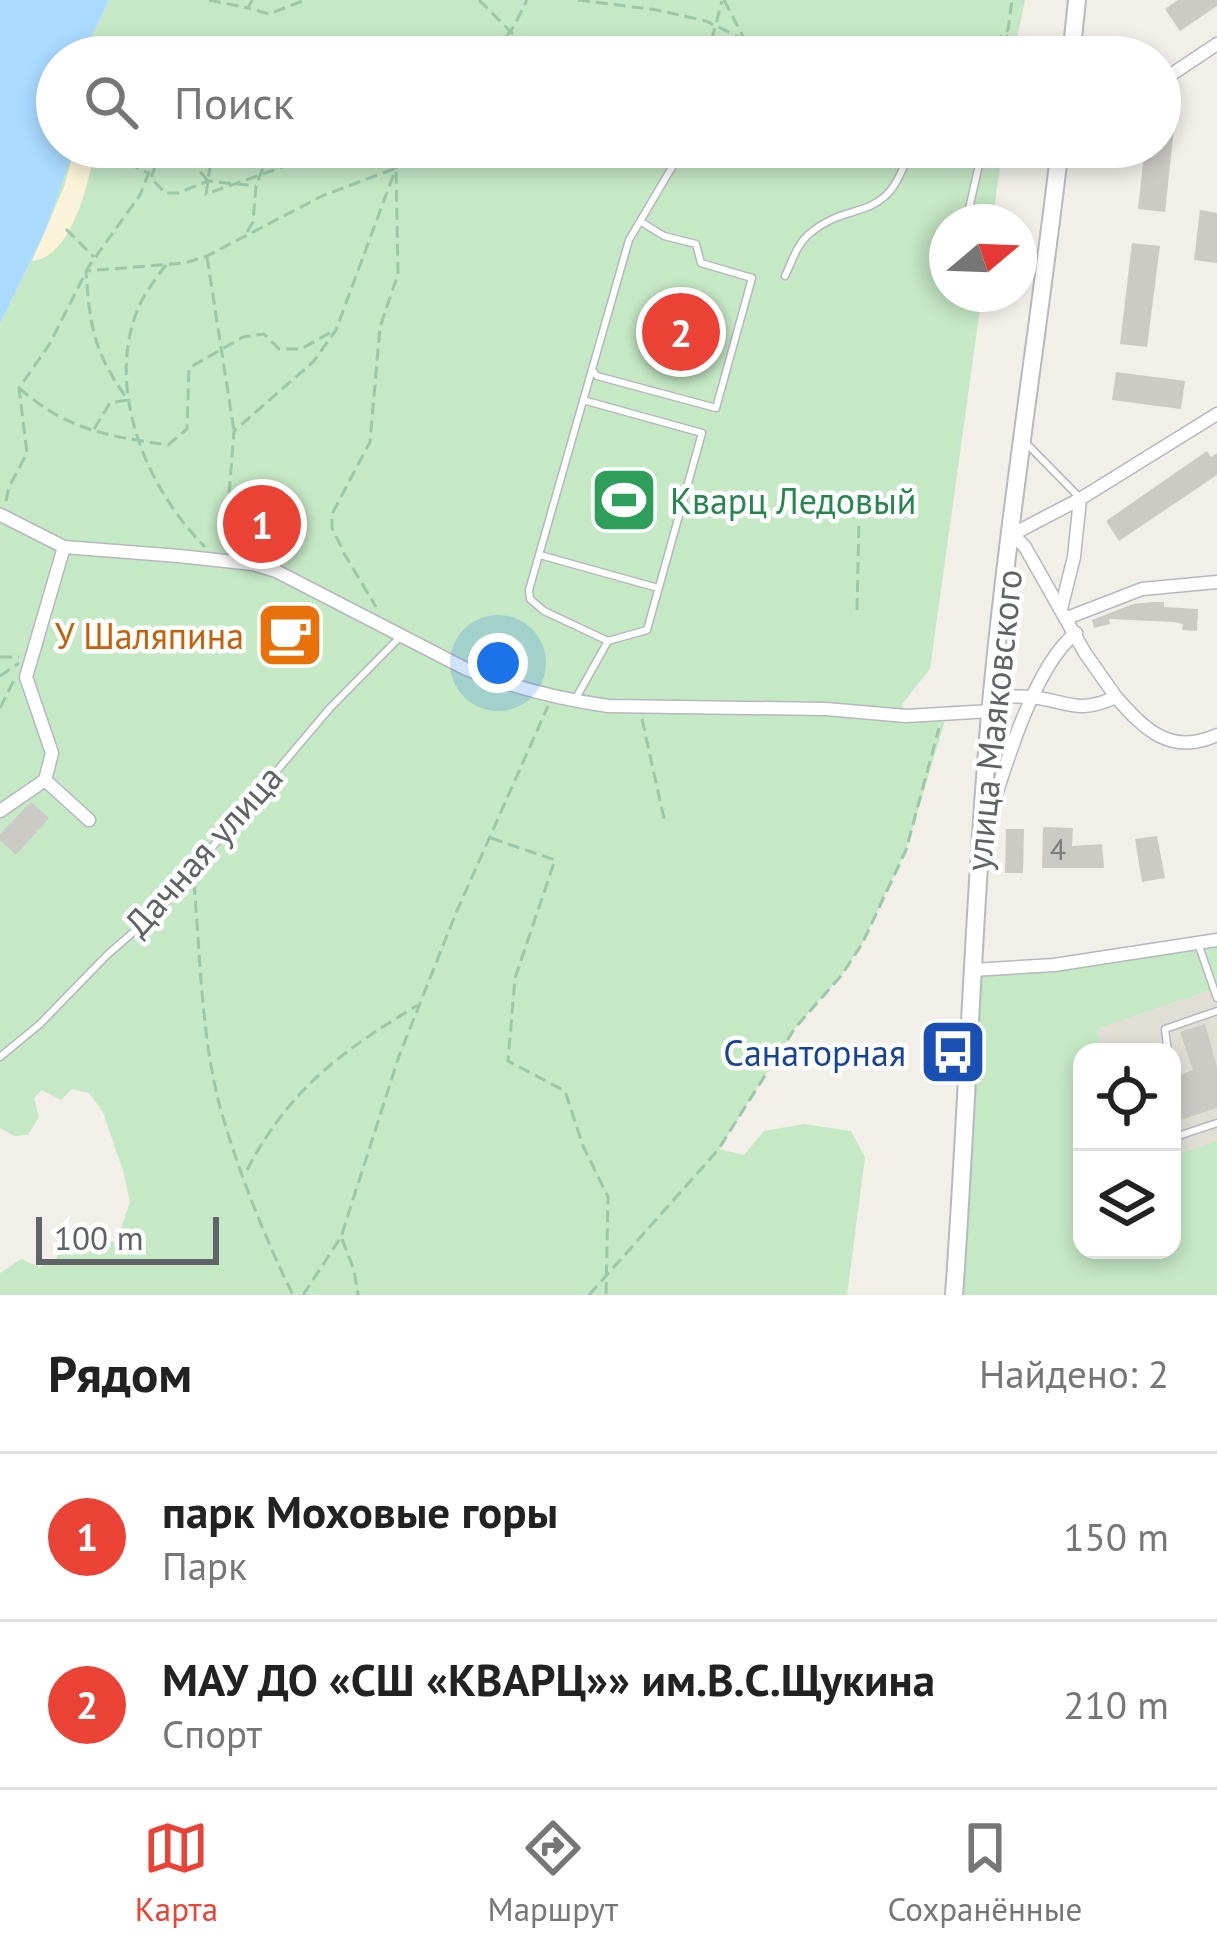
<!DOCTYPE html>
<html lang="ru">
<head>
<meta charset="utf-8">
<style>
  :root { --surface:#fff; --page:#f6f6f6; --text:#222; --muted:#767676; --line:#e0e0e0; --accent:#ea4335 }
  body { margin:0; font-family:"PT Sans",sans-serif; background:var(--page); color:var(--text) }
  .controls { position:absolute; right:36px; bottom:36px; display:grid; overflow:hidden; border-radius:24px; box-shadow:0 6px 18px #0003 }
  .controls button { width:108px; height:108px; display:grid; place-items:center; padding:0; border:0; border-bottom:3px solid var(--line); background:var(--surface); color:var(--text); font:60px sans-serif }
  .compass { position:absolute; left:929px; top:204px; width:108px; height:108px; border-radius:50%; background:var(--surface); box-shadow:0 6px 18px #0003; rotate:71deg }
  .scale { position:absolute; left:36px; bottom:30px; width:183px; box-sizing:border-box; padding-left:12px; border:6px solid #5f6368; border-top:0; font-size:33px; line-height:42px; white-space:nowrap; color:#5f6368; -webkit-text-stroke:9px #fff; paint-order:stroke }
  .you { position:absolute; left:498px; top:663px; width:42px; height:42px; margin:-30px; border:9px solid #fff; border-radius:50%; background:#1a73e8; box-shadow:0 0 0 18px #1a73e833 }
  .badge { display:grid; place-items:center; width:78px; height:78px; border-radius:50%; background:var(--accent); color:#fff; font-size:39px; font-weight:700 }
  .pin { position:absolute; translate:-50% -50%; border:6px solid #fff; box-shadow:0 3px 12px #0006 }
  .list { margin:0; padding:0; list-style:none }
  h2 { display:flex; justify-content:space-between; align-items:center; height:156px; margin:0; padding:0 48px; font-size:51px }
  h2 small { font-size:39px; font-weight:400; color:var(--muted) }
  .list li { display:grid; grid-template-columns:78px 1fr auto; gap:36px; align-items:center; box-sizing:border-box; height:168px; padding:0 48px; border-top:3px solid var(--line) }
  .list b { display:block; font-size:45px; white-space:nowrap }
  .list p { margin:0; font-size:39px; white-space:nowrap; color:var(--muted) }
  .list em { font-size:39px; font-style:normal; color:var(--muted) }
  .icon { flex:none; width:66px; height:66px; fill:none; stroke:currentColor; stroke-width:2; stroke-linecap:round; stroke-linejoin:round }
  .map { position:relative; flex:none; width:1217px; height:1295px; overflow:hidden }
  .search { position:absolute; background:var(--surface); box-shadow:0 6px 18px #0003; left:36px; right:36px; top:36px; height:132px; display:flex; align-items:center; gap:30px; box-sizing:border-box; padding:0 42px; border-radius:66px; color:var(--muted); font-size:45px }
  .sheet { height:492px; background:var(--surface) }
  nav { display:flex; justify-content:space-around; align-items:center; box-sizing:border-box; height:168px; border-top:3px solid var(--line); background:var(--surface); font-size:33px; color:var(--muted) }
  nav a { display:grid; justify-items:center; gap:6px }
  nav .on { color:var(--accent) }
  .map>svg:first-child { display:block }
  .education { fill:#e1ded6 }
  .green { fill:#c5e8c5 }
  .sand { fill:#fbf3d9 }
  .water { fill:#aadaff }
  .building { fill:#cccac5 }
  .lines { fill:none; stroke-linecap:round; stroke-linejoin:round }
  .service-casing { stroke:#b5b8bc; stroke-width:9 }
  .minor-casing { stroke:#b5b8bc; stroke-width:15 }
  .secondary-casing { stroke:#b6babf; stroke-width:20 }
  .path { stroke:#9cc7a9; stroke-width:3; stroke-dasharray:12 6; stroke-linecap:butt }
  .service { stroke:#fff; stroke-width:6 }
  .minor { stroke:#fff; stroke-width:12 }
  .secondary { stroke:#fff; stroke-width:16 }
  .labels { text-anchor:middle; dominant-baseline:central; stroke-width:9; stroke-linejoin:round; paint-order:stroke }
  .number-label { font-size:30px; fill:#7a7d7f }
  .leisure-label { font-size:36px; fill:#27864d; stroke:#fff; text-anchor:start }
  .food-label { font-size:36px; fill:#c56008; stroke:#fff; text-anchor:end }
  .street-label { font-size:36px; fill:#5f6368; stroke:#fff }
  .transit-label { font-size:36px; fill:#164399; stroke:#fff; text-anchor:end }
</style>
</head>
<body>
<div class="map">
<svg width="1217" height="1295" viewBox="0 0 1217 1295">
  <rect width="100%" height="100%" fill="#f1efe8"/>
  <path class="education" d="M1217,988V1141L1172,1156V1052H1104L1097,1029Z"/>
  <g class="green">
    <path d="M109,0H1025L1014,54L1008,57H87L89,42Z"/>
    <path d="M75,147H1003L992,222H947V294H982L930,669L902,704L906,716L947,714L906,850L862,944L841,976L795,1028L719,1149L744,1155L764,1131L804,1124L851,1131L865,1157L847,1295H0V1273L21,1259L40,1267L57,1258L62,1238L79,1225L116,1243L130,1202L124,1174L103,1112L89,1093L72,1089L61,1100L42,1090L34,1098L39,1117L28,1135L14,1136L0,1128V324L46,229Z"/>
    <path d="M1217,940V988L1097,1029L1104,1052H1082V1250H1172V1156L1217,1141V1295H954L973,970Z"/>
  </g>
  <path class="sand" d="M75,147H96C88,182 73,257 32,261L64,187Z"/>
  <path class="water" d="M0,0H109L89,42L87,57H57V147H75L46,229L0,324Z"/>
  <g class="building">
    <path d="M1178,0H1217V6L1180,31L1165,9Z"/>
    <path d="M1160,108L1176,110L1165,212L1138,209L1145,147H1160Z"/>
    <path d="M1200,210L1217,213V263L1194,260Z"/>
    <path d="M1132,243L1160,246L1147,347L1120,344Z"/>
    <path d="M1116,372L1185,381L1181,409L1112,400Z"/>
    <path d="M1207,451L1211,457L1217,453V475L1119,541L1106,521Z"/>
    <path d="M1154,602H1164V607L1198,609L1197,631L1182,630L1183,624L1174,622L1109,619L1110,624L1094,628L1092,620L1133,604Z"/>
    <path d="M303,604L318,616L278,666L263,654Z"/>
    <path d="M31,802L49,818L16,855L0,840V834Z"/>
    <path d="M1043,827L1073,828L1072,846L1102,844L1104,868H1042Z"/>
    <path d="M1006,829H1024L1023,873H1005Z"/>
    <path d="M1157,836L1165,878L1142,882L1135,839Z"/>
    <path d="M1205,1024L1217,1067V1108L1172,1123V1078L1193,1070L1180,1032Z"/>
  </g>
  <g class="lines">
    <g class="service-casing">
      <g id="service">
        <path d="M966,222L983,147"/>
        <path d="M785,276C792,262 796,246 808,235C852,196 888,229 910,147"/>
        <path d="M593,371L597,376L716,408L752,278L701,263L696,244L664,236L643,223"/>
        <path d="M1027,444L1080,498"/>
        <path d="M540,555L658,588"/>
        <path d="M608,641L544,611L530,599L529,590L629,240L684,147"/>
        <path d="M576,698L608,641L647,630L702,433L583,400"/>
        <path d="M1199,946L1217,998"/>
        <path d="M1168,1052L1165,1029L1217,1011"/>
        <path d="M0,1057L40,1024L107,955L160,909L330,708L400,637"/>
        <path d="M1172,1138L1217,1123"/>
      </g>
    </g>
    <g class="minor-casing">
      <g id="minor">
        <path d="M1160,82L1217,44"/>
        <path d="M1,515L64,547L179,556L253,564L276,571L466,669C512,687 559,699 608,706L826,709L906,716L991,711"/>
        <path d="M1061,609L1074,557L1080,499"/>
        <path d="M1067,618L1142,589L1217,582"/>
        <path d="M992,697C1005,697 1018,696 1031,697C1068,701 1077,715 1116,697C1145,730 1171,756 1217,735"/>
        <path d="M1116,697L1085,653L1025,547L1013,534L1080,499L1217,414"/>
        <path d="M45,780L89,820"/>
        <path d="M0,811L45,780L52,753L26,677L64,547"/>
        <path d="M987,824C1003,772 1034,665 1076,633"/>
        <path d="M973,970L1054,965L1217,940"/>
      </g>
    </g>
    <g class="secondary-casing">
      <g id="secondary">
        <path d="M1071,57L1077,0"/>
        <path d="M954,1295C968,1102 973,908 990,715C1007,525 1038,336 1060,147"/>
      </g>
    </g>
    <g class="path">
      <path d="M209,0L248,8"/>
      <path d="M252,0L248,8L269,14L305,0"/>
      <path d="M479,0L536,57"/>
      <path d="M578,0L657,10L706,21L745,40"/>
      <path d="M724,0L745,40L770,57"/>
      <path d="M151,57L165,51L185,57"/>
      <path d="M458,57C469,49 475,50 488,48C510,43 517,18 527,0"/>
      <path d="M707,57L722,1"/>
      <path d="M981,57L1008,30L1012,0"/>
      <path d="M1004,57L1007,35"/>
      <path d="M213,147L206,194L314,156"/>
      <path d="M279,147L314,156L336,147"/>
      <path d="M917,158L934,147"/>
      <path d="M128,163L148,173"/>
      <path d="M208,181L196,167L172,150L158,158L151,178L165,193H178L208,181L256,186"/>
      <path d="M66,229L94,257"/>
      <path d="M247,232L253,222L256,186L271,147"/>
      <path d="M207,257L234,431"/>
      <path d="M166,265C157,277 146,291 140,304C103,386 146,488 205,547"/>
      <path d="M19,388C67,430 107,436 168,445L187,429L189,368L243,337L264,334L279,349H301L333,331"/>
      <path d="M94,429L110,403L128,400C94,353 90,328 86,271L185,263L207,256L322,196L396,168L398,274L380,327L370,442L332,514V528L345,555L376,607"/>
      <path d="M6,501L9,487L27,453L19,388L49,345L89,266L140,195L159,147"/>
      <path d="M225,547L234,431L313,362L336,330L396,168L408,147"/>
      <path d="M857,610L859,520"/>
      <path d="M0,657H19"/>
      <path d="M0,676L19,663"/>
      <path d="M0,708L14,680"/>
      <path d="M642,719L665,823"/>
      <path d="M491,838L555,860L515,978L508,1061L565,1091L583,1146L608,1197L606,1295"/>
      <path d="M194,883C200,953 201,1027 217,1095C232,1156 265,1239 293,1295"/>
      <path d="M247,1170C290,1088 342,1051 418,1005"/>
      <path d="M342,1239L354,1270L358,1295"/>
      <path d="M303,1295L341,1237L399,1056L456,913L548,706"/>
      <path d="M589,1295L718,1150L795,1028L841,976L862,944L906,850L939,728"/>
    </g>
    <use href="#service" class="service"/>
    <use href="#minor" class="minor"/>
    <use href="#secondary" class="secondary"/>
  </g>
  <defs>
    <g id="stadium-square" transform="scale(3.45)"><rect x="-9" y="-9" width="18" height="18" rx="4" fill="#2e9e5b" stroke="#fff"/><path d="M0-5a6.5 5 0 1 0 0 10a6.5 5 0 1 0 0-10ZM-3.5-1.8h7v3.6h-7Z" fill="#fff"/></g>
    <g id="cafe-square" transform="scale(3.45)"><rect x="-9" y="-9" width="18" height="18" rx="4" fill="#e8710a" stroke="#fff"/><path d="M-5.5-4.5H6V0H3Q3 3.5 0 3.5H-2.5Q-5.5 3.5-5.5 0ZM3-3.2v2h1.7v-2ZM-6 4.5H4V6H-6Z" fill="#fff"/></g>
    <g id="bus-square" transform="scale(3.45)"><rect x="-9" y="-9" width="18" height="18" rx="4" fill="#1a4fb4" stroke="#fff"/><path d="M-5-6H5V4H4V6H2V4H-2V6H-4V4H-5ZM-3.5-4V0h7V-4ZM-3.5 1.2v1.5H-2V1.2ZM2 1.2v1.5H3.5V1.2Z" fill="#fff"/></g>
  </defs>
  <g fill-rule="evenodd">
    <use href="#stadium-square" x="624" y="500"/>
    <use href="#cafe-square" x="290" y="635"/>
    <use href="#bus-square" x="953" y="1052"/>
  </g>
  <g class="labels">
    <g class="number-label">
      <text x="1058" y="848">4</text>
    </g>
    <g class="leisure-label">
      <text x="670" y="500">Кварц Ледовый</text>
    </g>
    <g class="food-label">
      <text x="244" y="635">У Шаляпина</text>
    </g>
    <g class="street-label">
      <text transform="translate(993 720) rotate(-84)">улица Маяковского</text>
      <text transform="translate(203 850) rotate(-48)">Дачная улица</text>
    </g>
    <g class="transit-label">
      <text x="906" y="1052">Санаторная</text>
    </g>
  </g>
</svg>
<div class="controls">
<button><svg class="icon" aria-label="locate" viewBox="0 0 24 24"><circle cx="12" cy="12" r="6"/><path d="M12 2v4M12 18v4M2 12h4M18 12h4"/></svg></button>
<button><svg class="icon" aria-label="layers" viewBox="0 0 24 24"><path d="M12 4l9 5-9 5-9-5zM3 14l9 5 9-5"/></svg></button>
</div>
<svg class="compass" viewBox="-18 -18 36 36"><path d="M0-13l5 13h-10z" fill="#e53935"/><path d="M0 13l5-13h-10z" fill="#767676"/></svg>
<div class="scale">100 m</div>
<div class="you"></div>
<div class="pin badge" style="left:262px;top:524px">1</div>
<div class="pin badge" style="left:681px;top:332px">2</div>
<div class="search"><svg class="icon" aria-label="search" viewBox="0 0 24 24"><circle cx="10" cy="10" r="6"/><path d="M15 15l6 6"/></svg>Поиск</div>
</div>
<section class="sheet">
<h2>Рядом<small>Найдено: 2</small></h2>
<ul class="list">
<li><span class="badge">1</span><div><b>парк Моховые горы</b><p>Парк</p></div><em>150 m</em></li>
<li><span class="badge">2</span><div><b>МАУ ДО «СШ «КВАРЦ»» им.В.С.Щукина</b><p>Спорт</p></div><em>210 m</em></li>
</ul>
</section>
<nav>
<a class="on"><svg class="icon" aria-label="map" viewBox="0 0 24 24"><path d="M3 6l6-2 6 2 6-2v14l-6 2-6-2-6 2zM9 4v14M15 6v14"/></svg>Карта</a>
<a><svg class="icon" aria-label="directions" viewBox="0 0 24 24"><path d="M12 3l9 9-9 9-9-9zM9 14v-3h6M13 9l2 2-2 2"/></svg>Маршрут</a>
<a><svg class="icon" aria-label="saved" viewBox="0 0 24 24"><path d="M7 4h10v16l-5-4-5 4z"/></svg>Сохранённые</a>
</nav>
</body>
</html>
